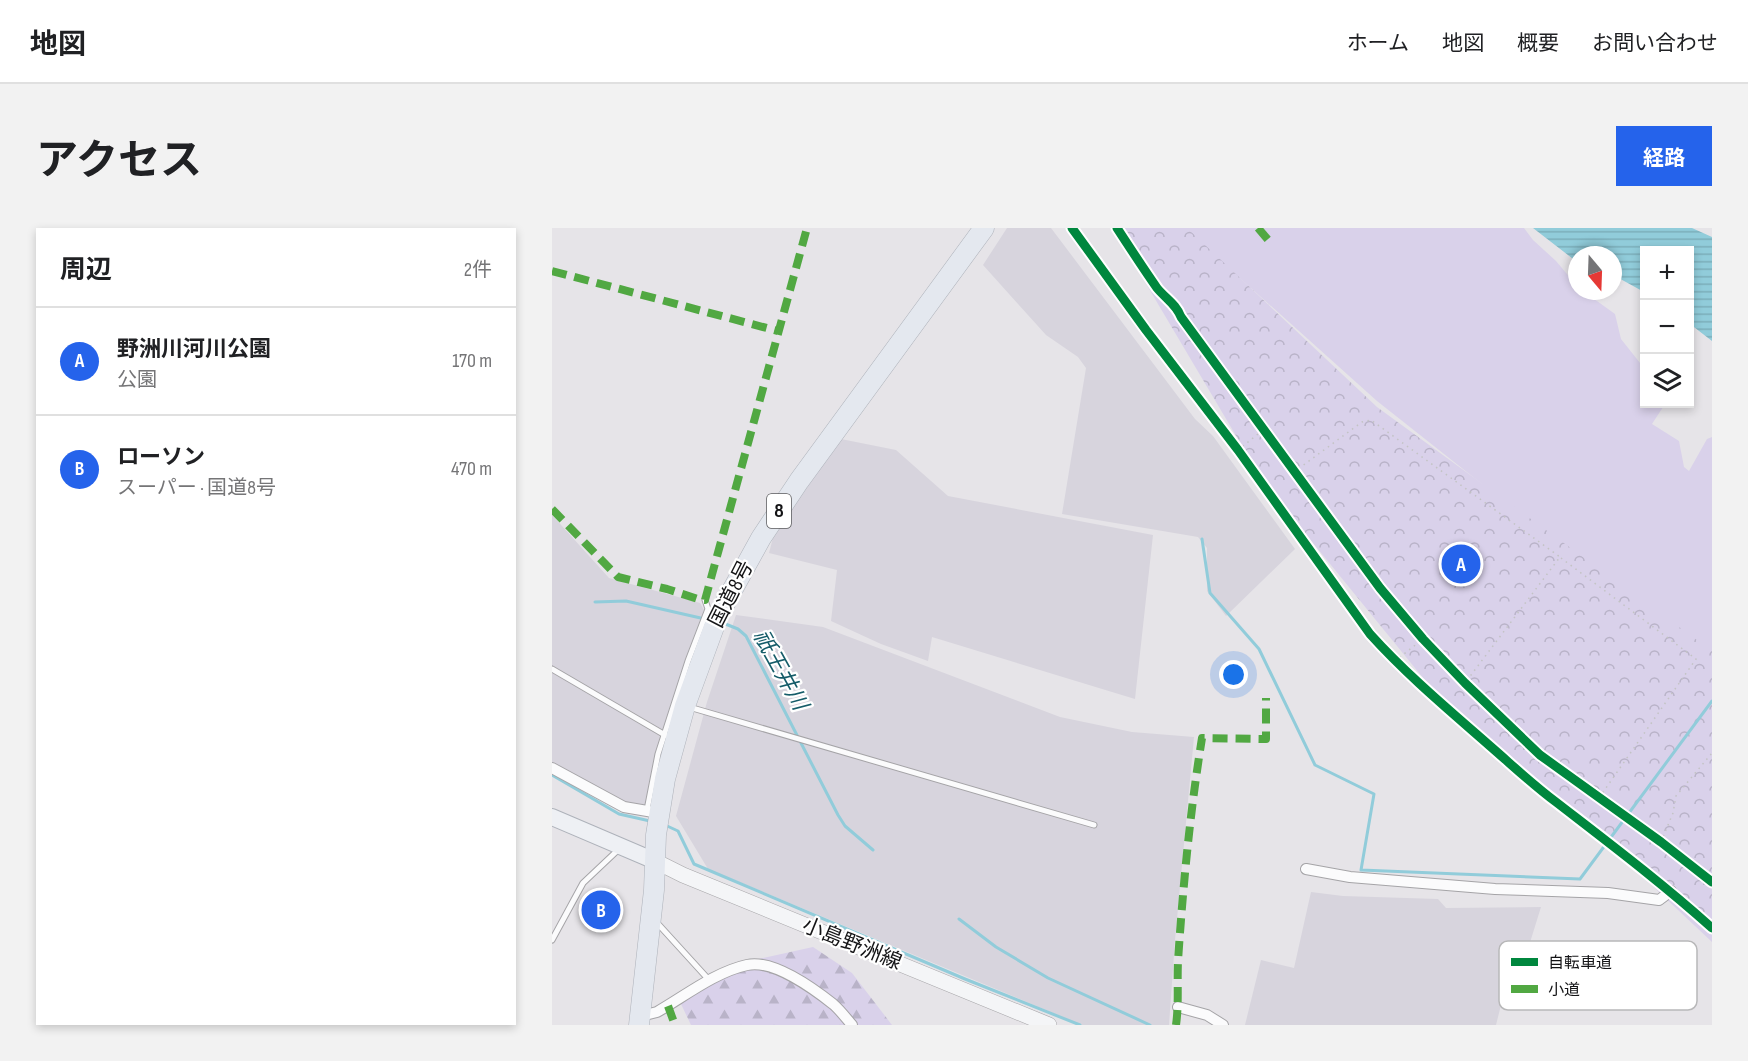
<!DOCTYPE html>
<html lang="ja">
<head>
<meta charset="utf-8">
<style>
  :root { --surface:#fff; --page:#f2f2f2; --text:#202124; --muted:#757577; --line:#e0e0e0; --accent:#2563eb }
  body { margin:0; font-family:"Sofia Sans Condensed","Noto Sans JP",sans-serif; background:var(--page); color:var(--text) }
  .controls { position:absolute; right:18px; top:18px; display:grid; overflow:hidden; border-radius:0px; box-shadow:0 3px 9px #0003 }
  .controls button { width:54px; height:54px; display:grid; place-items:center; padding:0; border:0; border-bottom:2px solid var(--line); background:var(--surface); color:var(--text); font:30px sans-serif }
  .compass { position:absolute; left:1016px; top:18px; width:54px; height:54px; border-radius:50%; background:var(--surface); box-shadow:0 3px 9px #0003; rotate:161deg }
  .you { position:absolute; left:682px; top:447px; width:21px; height:21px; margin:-15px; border:4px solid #fff; border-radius:50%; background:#1a73e8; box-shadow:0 0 0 9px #1a73e833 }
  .badge { display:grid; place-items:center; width:39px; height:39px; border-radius:50%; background:var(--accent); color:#fff; font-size:20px; font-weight:700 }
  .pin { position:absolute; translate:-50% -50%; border:3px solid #fff; box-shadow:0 2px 6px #0006 }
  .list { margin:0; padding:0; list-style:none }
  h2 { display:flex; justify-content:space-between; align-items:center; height:78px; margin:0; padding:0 24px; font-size:26px }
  h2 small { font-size:20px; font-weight:400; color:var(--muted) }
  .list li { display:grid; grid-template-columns:39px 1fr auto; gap:18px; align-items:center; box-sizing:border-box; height:108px; padding:0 24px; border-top:2px solid var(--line) }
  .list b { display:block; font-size:22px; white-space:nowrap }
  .list p { margin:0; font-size:20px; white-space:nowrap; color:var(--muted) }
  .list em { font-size:20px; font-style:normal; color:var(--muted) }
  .icon { flex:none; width:33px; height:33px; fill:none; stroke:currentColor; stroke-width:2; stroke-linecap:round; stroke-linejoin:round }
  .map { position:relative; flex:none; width:1160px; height:797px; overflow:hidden; border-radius:0px }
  header { display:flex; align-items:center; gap:36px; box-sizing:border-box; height:84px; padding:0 30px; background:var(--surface); border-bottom:2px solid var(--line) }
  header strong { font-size:28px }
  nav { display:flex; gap:33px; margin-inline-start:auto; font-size:21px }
  .intro { display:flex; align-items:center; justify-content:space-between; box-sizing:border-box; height:144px; padding:0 36px }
  h1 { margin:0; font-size:42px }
  .button { padding:15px 27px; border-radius:0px; background:var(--accent); color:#fff; font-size:21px; font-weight:700 }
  main { display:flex; gap:36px; padding:0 36px }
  aside { flex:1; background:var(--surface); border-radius:0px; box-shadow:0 3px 9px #0003 }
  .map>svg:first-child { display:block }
  .built { fill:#d7d4dd }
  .grass { fill:#d9d1ea }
  .forest { fill:url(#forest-firs) }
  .park { fill:url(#park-crowns) }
  .water { fill:url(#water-rules) }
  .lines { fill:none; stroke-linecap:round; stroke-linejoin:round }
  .stream { stroke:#91ccda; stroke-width:3 }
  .lane-casing { stroke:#a5a4a7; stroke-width:7 }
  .street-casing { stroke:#a5a4a7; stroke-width:12 }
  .secondary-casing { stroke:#a5a4a7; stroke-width:16 }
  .primary-casing { stroke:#aeb2ba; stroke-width:18 }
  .highway-casing { stroke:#aeb2ba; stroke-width:21 }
  .path { stroke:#c3c3c4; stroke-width:1.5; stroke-dasharray:1.5 4.5; stroke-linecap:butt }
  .lane { stroke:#fbfbfc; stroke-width:5 }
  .street { stroke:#fbfbfc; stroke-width:10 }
  .secondary { stroke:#f4f5f7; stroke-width:15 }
  .primary { stroke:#eef0f4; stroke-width:16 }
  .highway { stroke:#e4e8ef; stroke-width:20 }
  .quiet { stroke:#51a842; stroke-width:8; stroke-dasharray:15 8; stroke-linecap:butt }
  .cycleway-casing { stroke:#fff; stroke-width:13 }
  .cycleway { stroke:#00873e; stroke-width:9 }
  .labels { text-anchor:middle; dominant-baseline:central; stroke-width:4.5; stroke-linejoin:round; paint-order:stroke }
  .shield { fill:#fff; stroke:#5a5a5c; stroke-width:1.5 }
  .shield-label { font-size:20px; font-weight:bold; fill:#141416 }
  .street-label { font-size:21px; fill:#141416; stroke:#fff }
  .water-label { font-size:22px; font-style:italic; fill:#155c69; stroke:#fff }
  .key { fill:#fff; stroke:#b8b8b9; stroke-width:1.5 }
  .key-label { font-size:16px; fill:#141416 }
</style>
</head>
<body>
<header>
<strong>地図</strong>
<nav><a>ホーム</a><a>地図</a><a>概要</a><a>お問い合わせ</a></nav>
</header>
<div class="intro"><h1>アクセス</h1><a class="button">経路</a></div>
<main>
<aside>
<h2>周辺<small>2件</small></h2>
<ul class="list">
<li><span class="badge">A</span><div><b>野洲川河川公園</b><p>公園</p></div><em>170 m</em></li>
<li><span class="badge">B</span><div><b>ローソン</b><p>スーパー · 国道8号</p></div><em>470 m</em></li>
</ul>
</aside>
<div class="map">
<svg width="1160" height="797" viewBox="0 0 1160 797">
  <defs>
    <pattern id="forest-firs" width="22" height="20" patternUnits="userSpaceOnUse" patternTransform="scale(1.5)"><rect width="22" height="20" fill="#d9d1ea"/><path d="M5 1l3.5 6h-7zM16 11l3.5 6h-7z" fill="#b9b3c8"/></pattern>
    <pattern id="park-crowns" width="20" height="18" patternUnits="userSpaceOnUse" patternTransform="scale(1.5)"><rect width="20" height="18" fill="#d9d1ea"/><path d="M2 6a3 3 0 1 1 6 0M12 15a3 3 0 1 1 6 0" fill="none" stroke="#b9b3c8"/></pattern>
    <pattern id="water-rules" width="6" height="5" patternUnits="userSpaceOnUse" patternTransform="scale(1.5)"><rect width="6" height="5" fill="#91ccda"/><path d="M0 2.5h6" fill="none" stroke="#7caeba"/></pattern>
  </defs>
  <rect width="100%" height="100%" fill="#e6e4e8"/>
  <g class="built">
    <path d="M455,0H499L643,191L661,208L743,321L674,388L655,363V320L646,309L510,286L534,140L526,129L494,107L431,37Z"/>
    <path d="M289,211L344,222L396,268L601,307L583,471L380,409L376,433L329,416L279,393L285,342L217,325L222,306Z"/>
    <path d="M0,287L57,350L148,375L152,382L105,524L95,579L69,573L0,534Z"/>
    <path d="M184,387L271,399L508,489L580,504L642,509L623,712L617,797H530L156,641L124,588L155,474Z"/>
    <path d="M759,664L791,668L886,671L894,680L989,679L958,779L949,777L944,797H693L709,732L742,740Z"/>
  </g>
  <path class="grass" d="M632,0H972L981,12L1004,33L1025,58V63H1031L1063,86L1069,111L1092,140V176H1113L1100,196L1127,213L1132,239L1137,243L1155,211L1160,209V431L1002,313L825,173Z"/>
  <path class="forest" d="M261,719L300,745L340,797H139L129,776L163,751L202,732Z"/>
  <path class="park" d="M561,0H635L825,179L1160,423V714L1074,633L1018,592L960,541L885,467L712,255Z"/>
  <path class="water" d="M981,0H1140L1160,9V113L1138,96V22H1092V64L1063,48H1061V27H1025V34Z"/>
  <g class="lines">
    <g class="stream">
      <path d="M650,311L658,365L707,421L763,537L822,566L809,642L1028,651L1160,473"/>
      <path d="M43,374L74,373L153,391"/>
      <path d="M171,395L186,401L194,408L286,587L293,598L321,622"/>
      <path d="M0,547L67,586L98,593"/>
      <path d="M113,597L126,603L142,636L413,751L528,797"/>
      <path d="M407,691L444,719L496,750L598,797"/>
    </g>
    <g class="lane-casing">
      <g id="lane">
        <path d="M0,441L113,507"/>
        <path d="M137,479L542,597"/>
        <path d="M95,582L106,526L136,433L156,381L153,372"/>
        <path d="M103,696L107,697L158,753"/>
        <path d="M0,712L31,655L67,621"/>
      </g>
    </g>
    <g class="street-casing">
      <g id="street">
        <path d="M0,540L72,579L107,585"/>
        <path d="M754,641L798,649L943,661L1056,665L1107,672L1119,663"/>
        <path d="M626,779L655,787L671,797"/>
        <path d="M89,784L97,786L105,784C133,768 163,744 195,737C221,731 262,761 281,776C288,782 294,790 300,797"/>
      </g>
    </g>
    <g class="secondary-casing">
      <path id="secondary" d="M103,633L131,647L497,797"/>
    </g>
    <g class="primary-casing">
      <path id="primary" d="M0,589L103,633"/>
    </g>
    <g class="highway-casing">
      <path id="highway" d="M87,797L102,662L104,607L113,551L133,478L166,388L209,310L247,253L432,0"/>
    </g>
    <g class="path">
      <path d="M686,222L711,202"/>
      <path d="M742,244L810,194L819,192L1008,329L913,455"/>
      <path d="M1009,330L1144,431L1047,570"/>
      <path d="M843,433L871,411"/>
      <path d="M1109,614L1121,585L1124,568L1160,525"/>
    </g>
    <use href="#lane" class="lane"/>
    <use href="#street" class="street"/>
    <use href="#secondary" class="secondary"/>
    <use href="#primary" class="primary"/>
    <use href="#highway" class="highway"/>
    <g class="quiet">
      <path d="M706,0L717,13"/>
      <path d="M0,43L226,103"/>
      <path d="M0,281L66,349L115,361L149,372H153L255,0"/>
      <path d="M116,778L123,797"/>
      <path d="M624,797C627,776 625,754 626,733C631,658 638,584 650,510L714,511V470"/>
    </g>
    <g class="cycleway-casing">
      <g id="cycleway">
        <path d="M520,0L594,102L686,222L818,406C855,447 897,482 938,518C960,537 981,557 1004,574C1057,615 1110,655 1160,700"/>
        <path d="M565,0C578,20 591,40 605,60C614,71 624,76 629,89L828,360L871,411L913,455L988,527L1109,614L1160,654"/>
      </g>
    </g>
    <use href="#cycleway" class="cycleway"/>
  </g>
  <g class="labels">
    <rect class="shield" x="215" y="266" width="24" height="34" rx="4.5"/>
    <g class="shield-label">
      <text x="227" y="283">8</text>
    </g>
    <g class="street-label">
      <text transform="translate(179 366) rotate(-63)">国道8号</text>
      <text transform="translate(300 716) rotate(22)">小島野洲線</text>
    </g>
    <g class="water-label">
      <text transform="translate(228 442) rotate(61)">祇王井川</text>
    </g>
  </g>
  <rect x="947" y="713" width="198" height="69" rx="9" class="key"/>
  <rect x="959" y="730" width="27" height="8" fill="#00873e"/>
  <rect x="959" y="757" width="27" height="8" fill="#51a842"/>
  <g class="key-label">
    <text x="996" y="740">自転車道</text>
    <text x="996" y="767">小道</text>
  </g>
</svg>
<div class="controls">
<button>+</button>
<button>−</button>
<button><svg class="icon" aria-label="layers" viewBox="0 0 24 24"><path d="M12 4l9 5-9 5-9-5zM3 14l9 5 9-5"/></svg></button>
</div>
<svg class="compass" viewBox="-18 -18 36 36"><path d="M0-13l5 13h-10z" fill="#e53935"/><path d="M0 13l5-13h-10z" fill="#757577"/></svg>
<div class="you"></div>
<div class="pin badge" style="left:909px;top:336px">A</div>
<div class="pin badge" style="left:49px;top:682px">B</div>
</div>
</main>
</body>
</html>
